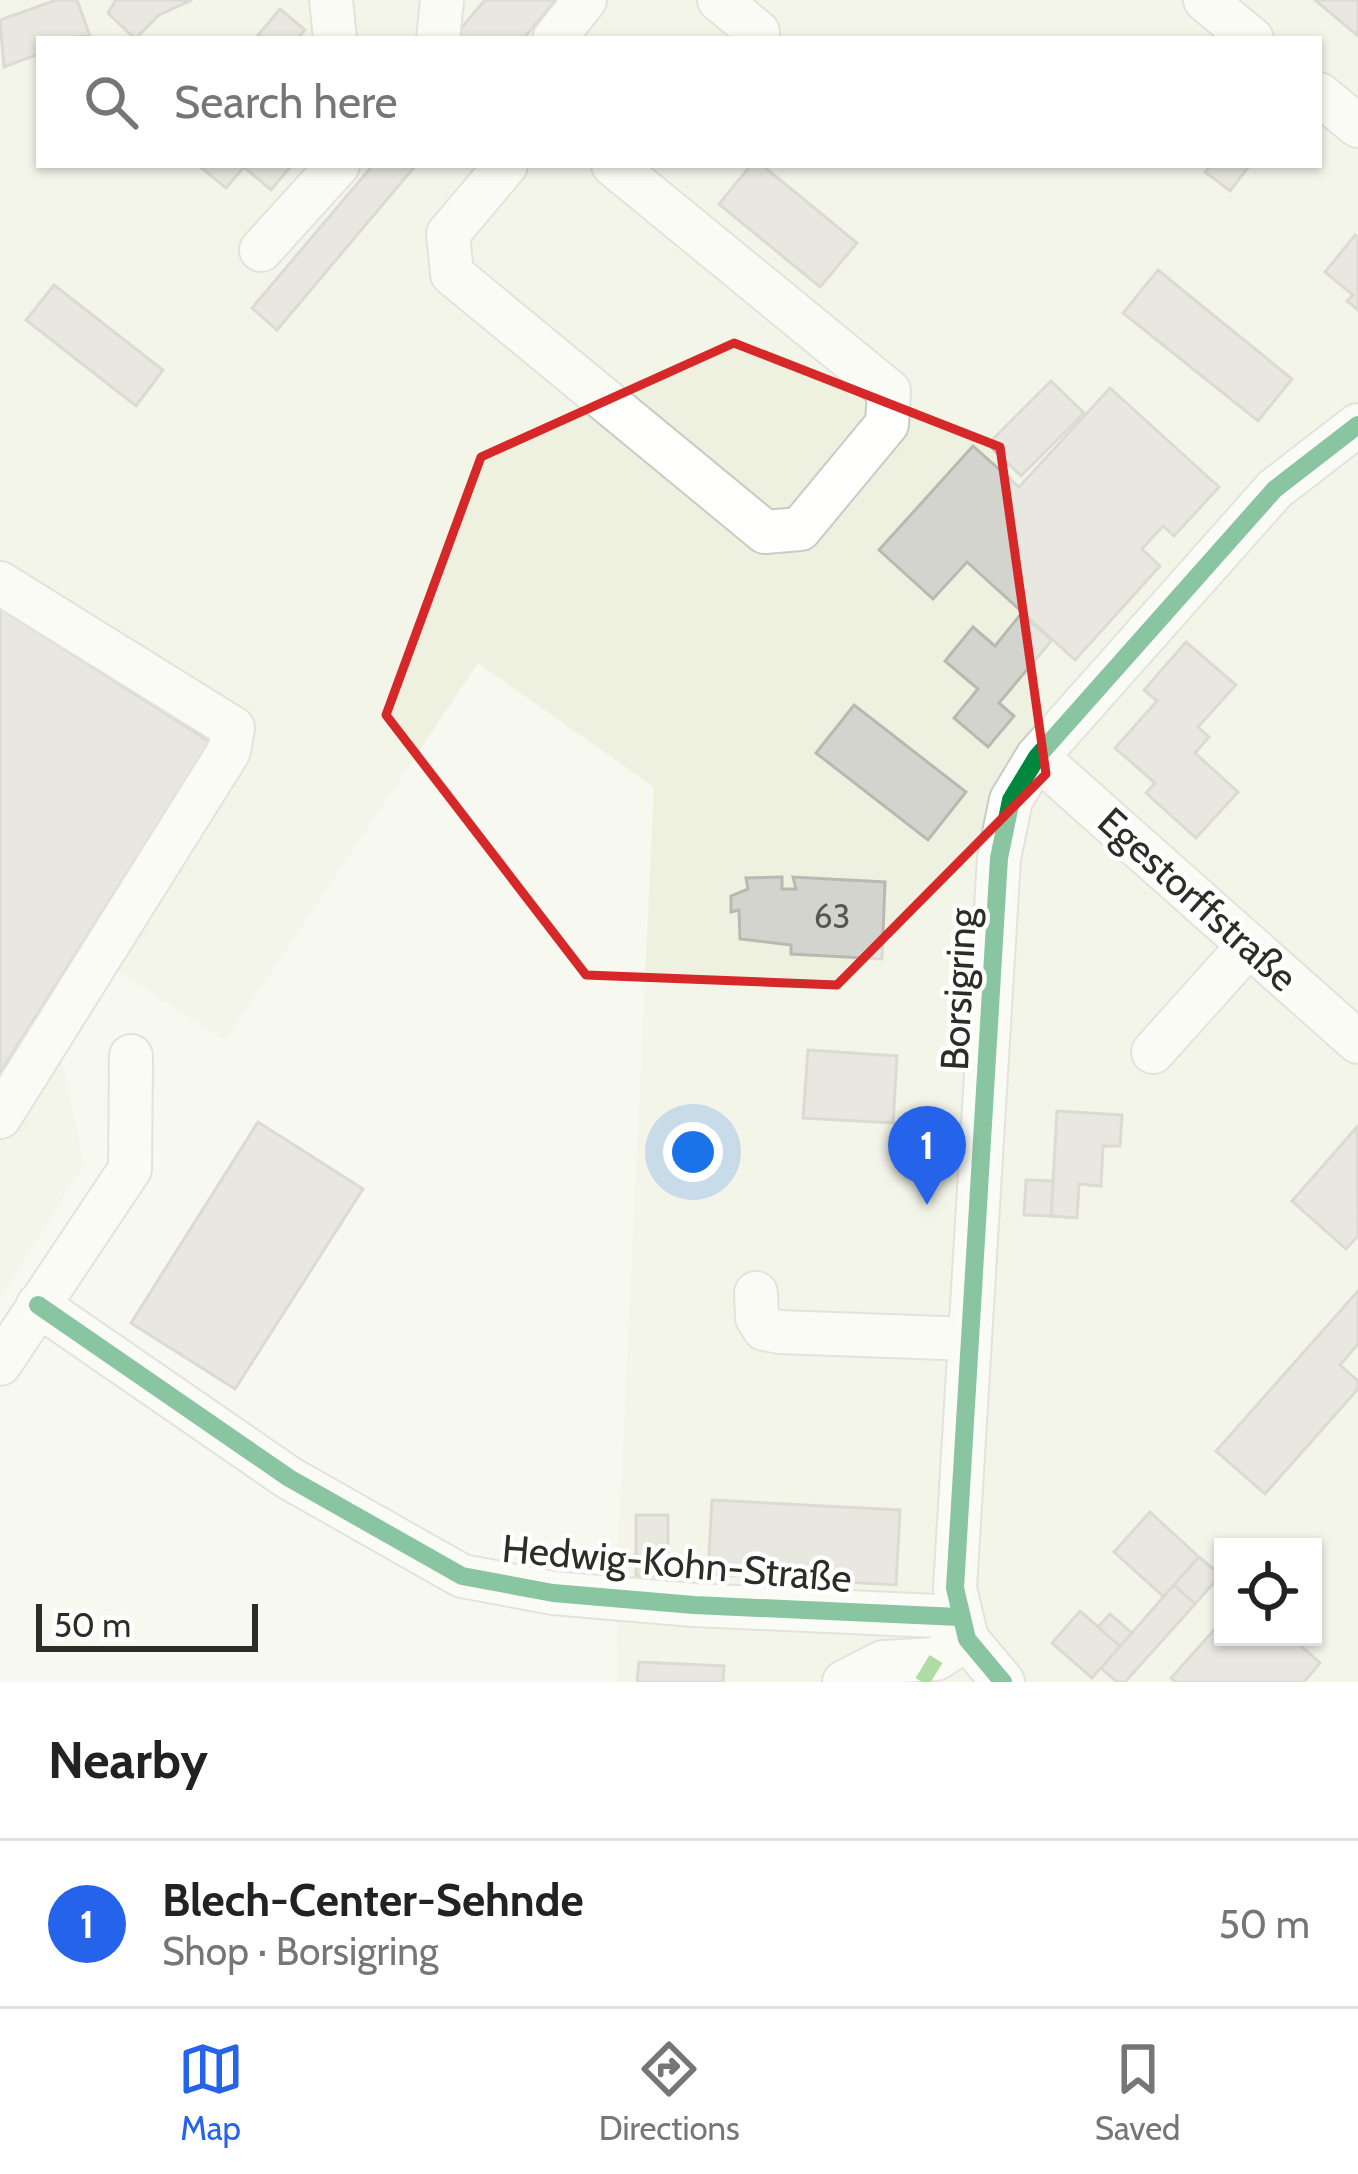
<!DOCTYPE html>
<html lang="en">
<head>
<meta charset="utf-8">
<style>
  :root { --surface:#fff; --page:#f2f2f2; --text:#222; --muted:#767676; --line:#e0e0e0; --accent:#2563eb }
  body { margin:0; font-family:Cabin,sans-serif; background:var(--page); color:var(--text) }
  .controls { position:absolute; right:36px; bottom:36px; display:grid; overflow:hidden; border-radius:0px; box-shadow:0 3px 9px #0004 }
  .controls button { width:108px; height:108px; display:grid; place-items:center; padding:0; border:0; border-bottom:3px solid var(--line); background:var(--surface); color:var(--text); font:60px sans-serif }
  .scale { position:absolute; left:36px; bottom:30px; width:222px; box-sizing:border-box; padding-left:12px; border:6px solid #2c2d27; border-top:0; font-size:33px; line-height:42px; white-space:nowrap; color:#2c2d27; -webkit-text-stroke:9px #fff; paint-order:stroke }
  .you { position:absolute; left:693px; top:1152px; width:42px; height:42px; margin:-30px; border:9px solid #fff; border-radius:50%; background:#1a73e8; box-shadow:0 0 0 18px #1a73e833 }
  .badge { display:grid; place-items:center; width:78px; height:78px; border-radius:50%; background:var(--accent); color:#fff; font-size:39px; font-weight:700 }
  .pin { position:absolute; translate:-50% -99px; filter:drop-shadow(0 3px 6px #0008) }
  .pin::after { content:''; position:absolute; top:63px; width:42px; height:36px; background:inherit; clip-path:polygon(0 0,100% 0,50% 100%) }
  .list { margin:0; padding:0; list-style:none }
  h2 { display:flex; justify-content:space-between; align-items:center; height:156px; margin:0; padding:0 48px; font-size:51px }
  h2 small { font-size:39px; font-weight:400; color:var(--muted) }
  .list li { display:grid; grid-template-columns:78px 1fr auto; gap:36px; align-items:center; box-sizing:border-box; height:168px; padding:0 48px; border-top:3px solid var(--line) }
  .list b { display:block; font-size:45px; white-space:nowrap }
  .list p { margin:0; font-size:39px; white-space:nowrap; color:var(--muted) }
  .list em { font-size:39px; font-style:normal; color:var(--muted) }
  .icon { flex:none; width:66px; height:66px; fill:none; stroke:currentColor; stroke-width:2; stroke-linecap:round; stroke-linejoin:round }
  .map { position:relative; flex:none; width:1358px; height:1682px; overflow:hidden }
  .search { position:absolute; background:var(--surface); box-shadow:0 3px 9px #0004; left:36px; right:36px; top:36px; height:132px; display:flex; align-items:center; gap:30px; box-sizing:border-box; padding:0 42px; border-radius:0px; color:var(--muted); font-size:45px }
  .sheet { height:324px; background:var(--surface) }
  nav { display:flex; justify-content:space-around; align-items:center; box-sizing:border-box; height:168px; border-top:3px solid var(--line); background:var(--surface); font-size:33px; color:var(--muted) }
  nav a { display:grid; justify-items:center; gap:6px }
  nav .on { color:var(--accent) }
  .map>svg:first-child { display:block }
  .built { fill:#eff1e0; fill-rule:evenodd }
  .building { fill:#d4d4ce; stroke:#b9b9b2; stroke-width:3 }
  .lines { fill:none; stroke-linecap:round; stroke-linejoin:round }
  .minor-casing { stroke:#cacbc5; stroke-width:46 }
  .minor { stroke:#fefefd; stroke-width:42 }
  .quiet { stroke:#58b947; stroke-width:15; stroke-dasharray:30 15; stroke-linecap:butt }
  .cycleway-casing { stroke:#fff; stroke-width:26 }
  .cycleway { stroke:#00873e; stroke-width:18 }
  .marked { fill:none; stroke:#d62828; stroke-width:9; stroke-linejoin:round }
  .labels { text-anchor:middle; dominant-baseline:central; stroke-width:9; stroke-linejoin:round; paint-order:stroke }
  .number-label { font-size:33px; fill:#565751 }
  .street-label { font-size:39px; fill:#2c2d27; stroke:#fff }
</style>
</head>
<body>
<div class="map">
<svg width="1358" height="1682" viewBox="0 0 1358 1682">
  <rect width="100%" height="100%" fill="#f7f8f0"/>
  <path class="built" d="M0,0H1358V1682H618L616,1594L654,787L478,663L225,1041L110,966L59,1045L84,1164L0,1299ZM39,39H1319V165H39ZM1223,1547H1313V1637H1223Z"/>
  <g class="building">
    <path d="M56,0H77L90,36L39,39V54L4,67L0,20Z"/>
    <path d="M116,0H192L159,15L135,39L108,13Z"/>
    <path d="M485,0H556L523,39H452Z"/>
    <path d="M1315,0H1358V36Z"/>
    <path d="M280,9L305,30L297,39H263L258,35Z"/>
    <path d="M198,165H292L271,190L244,167L226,188Z"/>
    <path d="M373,165H416L277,330L252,308Z"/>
    <path d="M751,165H762L857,243L820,287L719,204Z"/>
    <path d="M1211,165H1250L1230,191L1205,172Z"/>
    <path d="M1355,235L1358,238V310L1347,301L1353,295L1325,272Z"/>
    <path d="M1158,270L1292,379L1258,421L1123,313Z"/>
    <path d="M54,285L163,370L136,406L26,320Z"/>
    <path d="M1051,381L1084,413L1021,476L988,444Z"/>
    <path d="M1110,388L1219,487L1174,536L1163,526L1142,549L1160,566L1075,660L967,562L933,599L879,550L973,446L1019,487Z"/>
    <path d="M0,608L210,742L0,1073Z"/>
    <path d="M1021,614L1052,640L999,703L1014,716L988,747L954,718L978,689L945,661L973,627L995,646Z"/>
    <path d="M1186,642L1236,685L1198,727L1209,737L1195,753L1238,792L1196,838L1146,793L1155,783L1115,748L1157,701L1144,690Z"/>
    <path d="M854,705L966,792L928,840L816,753Z"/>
    <path d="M782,877V889H796L793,877L885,882L882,959L791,954V945L740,939L739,910L731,912V896L748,889L746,878Z"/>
    <path d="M808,1050L897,1056L893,1123L803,1118Z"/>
    <path d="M1057,1111L1122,1115L1120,1146H1103L1101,1186L1079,1184L1077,1218L1051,1216Z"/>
    <path d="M258,1122L363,1189L235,1389L131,1323Z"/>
    <path d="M1357,1127L1358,1236L1346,1249L1292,1201Z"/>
    <path d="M1026,1180L1053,1181L1051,1216L1024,1215Z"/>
    <path d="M1358,1291V1344L1340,1365L1358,1381V1389L1265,1494L1216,1451Z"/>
    <path d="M712,1500L900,1510L896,1585L708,1574Z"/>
    <path d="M1150,1512L1199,1557L1164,1597L1114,1552Z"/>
    <rect x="636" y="1515" width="32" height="61"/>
    <path d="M1199,1557L1221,1575L1195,1604L1174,1585Z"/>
    <path d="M1174,1585L1195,1604L1125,1682H1117L1101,1668Z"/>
    <path d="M1080,1611L1120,1646L1092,1678L1052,1643Z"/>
    <path d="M1110,1614L1132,1633L1120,1646L1098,1627Z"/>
    <path d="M1223,1620V1637H1291L1320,1663L1304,1682H1176L1171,1678Z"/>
    <path d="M639,1662L724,1666L723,1682H637Z"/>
  </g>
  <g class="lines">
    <g class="minor-casing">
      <g id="minor">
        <path d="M331,0L335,39"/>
        <path d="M719,0L758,32"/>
        <path d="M1205,0L1252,39"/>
        <path d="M438,39L442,0"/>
        <path d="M554,39L585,0"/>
        <path d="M1319,94L1358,126"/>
        <path d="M506,165L448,234L452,274L765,532L800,529L887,424L889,391L613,165"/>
        <path d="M261,250L338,165"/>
        <path d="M0,583L233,728L229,751L0,1117"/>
        <path d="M1037,757L1358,1042"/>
        <path d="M1153,1052L1249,945"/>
        <path d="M756,1293L757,1318L764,1329L780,1332L970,1339"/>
        <path d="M38,1305L289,1478L462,1576L553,1593L694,1605L959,1617"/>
        <path d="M0,1364L130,1169L131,1056"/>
        <path d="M844,1682L883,1662L936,1659L967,1639"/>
        <path d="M1003,1682L967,1639L955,1588L999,858L1011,800L1037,757L1275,489L1358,425"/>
      </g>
    </g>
    <use href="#minor" class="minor"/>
    <path class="quiet" d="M922,1682L936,1659"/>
    <g class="cycleway-casing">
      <g id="cycleway">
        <path d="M38,1305L289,1478L462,1576L553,1593L694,1605L959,1617"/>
        <path d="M1003,1682L967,1639L955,1588L999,858L1011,800L1037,757L1275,489L1358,425"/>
      </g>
    </g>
    <use href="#cycleway" class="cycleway"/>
  </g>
  <path d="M0 0H1358V1682H0ZM734,343L1000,447L1046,774L837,985L586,975L386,715L481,457Z" fill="#f7f8f0" fill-opacity=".55" fill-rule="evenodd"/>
  <path class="marked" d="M734,343L1000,447L1046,774L837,985L586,975L386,715L481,457Z"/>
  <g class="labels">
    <g class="number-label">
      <text x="832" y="916">63</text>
    </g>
    <g class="street-label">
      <text transform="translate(1198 899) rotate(42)">Egestorffstraße</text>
      <text transform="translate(958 989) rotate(-87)">Borsigring</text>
      <text transform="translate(677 1563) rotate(5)">Hedwig-Kohn-Straße</text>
    </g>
  </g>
</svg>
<div class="controls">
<button><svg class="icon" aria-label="locate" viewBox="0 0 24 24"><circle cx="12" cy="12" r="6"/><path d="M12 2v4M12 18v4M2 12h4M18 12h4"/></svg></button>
</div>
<div class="scale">50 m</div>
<div class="you"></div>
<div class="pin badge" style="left:927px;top:1205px">1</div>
<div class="search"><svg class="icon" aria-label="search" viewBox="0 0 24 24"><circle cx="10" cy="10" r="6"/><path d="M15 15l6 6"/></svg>Search here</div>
</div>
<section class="sheet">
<h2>Nearby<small></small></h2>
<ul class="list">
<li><span class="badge">1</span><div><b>Blech-Center-Sehnde</b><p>Shop · Borsigring</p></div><em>50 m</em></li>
</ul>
</section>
<nav>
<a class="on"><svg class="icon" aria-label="map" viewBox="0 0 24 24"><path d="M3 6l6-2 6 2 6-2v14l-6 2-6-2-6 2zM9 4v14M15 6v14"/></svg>Map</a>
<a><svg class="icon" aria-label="directions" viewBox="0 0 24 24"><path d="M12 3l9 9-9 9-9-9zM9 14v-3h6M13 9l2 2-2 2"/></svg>Directions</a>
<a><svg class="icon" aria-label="saved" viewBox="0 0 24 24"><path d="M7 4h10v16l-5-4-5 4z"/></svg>Saved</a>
</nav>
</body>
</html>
